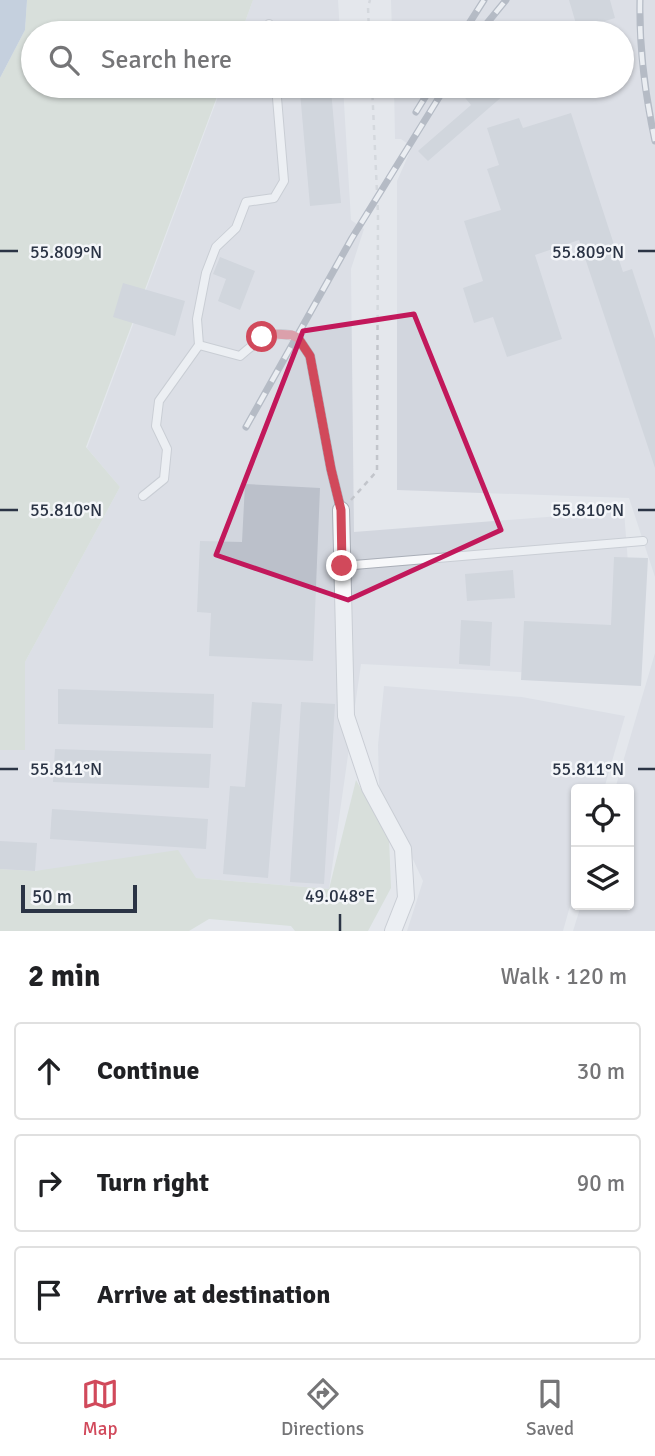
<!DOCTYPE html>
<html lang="en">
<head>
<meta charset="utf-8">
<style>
  :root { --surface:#fff; --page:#f6f6f6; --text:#202124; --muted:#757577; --line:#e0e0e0; --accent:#d1495b }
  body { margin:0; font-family:Signika,sans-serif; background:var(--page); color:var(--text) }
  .controls { position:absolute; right:21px; bottom:21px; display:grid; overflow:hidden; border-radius:7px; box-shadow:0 2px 5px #0004 }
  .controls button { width:63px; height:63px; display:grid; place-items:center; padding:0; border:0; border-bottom:2px solid var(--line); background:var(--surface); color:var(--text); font:35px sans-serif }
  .scale { position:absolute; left:21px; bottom:18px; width:116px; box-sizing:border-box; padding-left:7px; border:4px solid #2b3445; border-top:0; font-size:19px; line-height:24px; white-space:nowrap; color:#2b3445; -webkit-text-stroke:5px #f4f6f9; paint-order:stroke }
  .stop { position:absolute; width:21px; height:21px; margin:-16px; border:5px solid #d1495b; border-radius:50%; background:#fff }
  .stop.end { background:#d1495b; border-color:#fff; box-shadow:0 2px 7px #0008 }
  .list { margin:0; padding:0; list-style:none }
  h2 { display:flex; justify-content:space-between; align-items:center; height:91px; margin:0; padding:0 28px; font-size:30px }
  h2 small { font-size:23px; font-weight:400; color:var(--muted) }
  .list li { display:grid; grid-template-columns:46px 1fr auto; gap:21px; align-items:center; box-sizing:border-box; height:98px; margin:0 14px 14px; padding:0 14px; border:2px solid var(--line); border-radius:7px }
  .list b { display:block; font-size:26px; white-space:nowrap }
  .list em { font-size:23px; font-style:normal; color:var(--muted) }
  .icon { flex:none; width:38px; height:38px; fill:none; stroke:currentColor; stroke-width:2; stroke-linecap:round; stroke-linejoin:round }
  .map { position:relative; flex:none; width:655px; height:931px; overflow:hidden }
  .search { position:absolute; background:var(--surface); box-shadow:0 2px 5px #0004; left:21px; right:21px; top:21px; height:77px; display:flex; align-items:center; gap:18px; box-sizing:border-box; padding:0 24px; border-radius:38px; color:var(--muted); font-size:26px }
  .sheet { height:427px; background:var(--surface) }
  nav { display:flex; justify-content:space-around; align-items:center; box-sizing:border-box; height:98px; border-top:2px solid var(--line); background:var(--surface); font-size:19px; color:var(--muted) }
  nav a { display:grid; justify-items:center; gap:4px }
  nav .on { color:var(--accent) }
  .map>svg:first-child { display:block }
  .built { fill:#d2d6de }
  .green { fill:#c9d6c5 }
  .water { fill:#9fb4cc }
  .building { fill:#bbc0ca }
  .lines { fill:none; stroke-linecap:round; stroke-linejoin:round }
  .lane-casing { stroke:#a9aeb7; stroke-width:10 }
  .street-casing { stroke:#a9aeb7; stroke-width:18 }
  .path { stroke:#c2c5cb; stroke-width:2.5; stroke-dasharray:5 5; stroke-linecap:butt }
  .lane { stroke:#f7f8fa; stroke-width:8 }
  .street { stroke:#f7f8fa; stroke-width:16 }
  .rail-casing { stroke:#7d8696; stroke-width:7 }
  .rail { stroke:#f4f6f9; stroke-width:4.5; stroke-dasharray:13; stroke-linecap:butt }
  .route { stroke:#d1495b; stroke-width:9 }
  .marked { fill:none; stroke:#c2185b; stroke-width:5; stroke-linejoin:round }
  .ticks { fill:none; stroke:#2b3445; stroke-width:2.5 }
  .ticks-label { font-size:18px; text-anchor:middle; fill:#2b3445; stroke:#f4f6f9; stroke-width:5; stroke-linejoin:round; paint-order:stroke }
</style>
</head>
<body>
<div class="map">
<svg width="655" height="931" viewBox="0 0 655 931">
  <rect width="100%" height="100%" fill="#e4e7ec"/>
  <g class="built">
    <path d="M253,0H338L340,33H241Z"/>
    <path d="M391,0H655V577L629,498L397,490V181L412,147L401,139H395L394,86H622V33H392Z"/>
    <path d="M222,86H343L351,220L364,229L351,269L354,532L624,511L637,678L361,664L329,889L196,878L0,869V750H25V662L120,487L87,448Z"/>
    <path d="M655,653V931H573L581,905H629V789H615Z"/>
    <path d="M384,686L522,697L625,716L604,789H576V885L563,931H407L423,881L379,786L378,745Z"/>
  </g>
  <g class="green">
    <path d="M27,0H253L241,33H33V86H221L86,447L120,487L25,662V750H0V78L25,30Z"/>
    <path d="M356,780L389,838L391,888L368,931H295L291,926L209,919L189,931H0V869L35,871L178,850L196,878L329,889Z"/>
  </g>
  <path class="water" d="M0,0H27L25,30L0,78Z"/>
  <g class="building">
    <path d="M569,0H610L615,18L599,23L602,33H559L577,27Z"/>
    <path d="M470,86H510L512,88L428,161L418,151L471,105L461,93Z"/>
    <path d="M331,90L341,203L310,206L300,92Z"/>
    <path d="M571,113L623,272L632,269L655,339V468L579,240L535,255L562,339L507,357L493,317L474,323L463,288L483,281L464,221L501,210L487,169L499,165L487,128L519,118L523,128Z"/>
    <path d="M220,257L255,271L240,310L218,301L226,279L213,274Z"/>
    <path d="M123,283L185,301L175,336L113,317Z"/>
    <path d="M245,484L320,488L313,661L209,656L211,613L197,612L200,541L242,542Z"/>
    <path d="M614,557L648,558L641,686L521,680L524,621L611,625Z"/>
    <path d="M513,570L515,598L467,601L465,574Z"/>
    <path d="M461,620L492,622L490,666L459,664Z"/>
    <path d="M58,689L214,694L213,728L58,724Z"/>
    <path d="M252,702L282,704L268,878L223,874L230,786L245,787Z"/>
    <path d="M301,702L335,704L324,884L290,882Z"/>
    <path d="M55,749L211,754L209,788L53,782Z"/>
    <path d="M52,809L208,819L206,849L50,839Z"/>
    <path d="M0,841L37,843L35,871L0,869Z"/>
  </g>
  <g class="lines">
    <g class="lane-casing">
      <g id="lane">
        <path d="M269,24L270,33"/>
        <path d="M276,86L284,181L274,198L246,202L236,228L216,247L206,273L197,319L199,345L240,356C257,341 273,327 298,338L310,356L331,469L341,510"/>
        <path d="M143,496L164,479L167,449L156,426L159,401L199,345"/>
        <path d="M342,566L643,541"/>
      </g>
    </g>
    <g class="street-casing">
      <path id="street" d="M341,510L346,716L370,788L403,849L406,898L393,931"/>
    </g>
    <g class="path">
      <path d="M369,33L368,7L370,0"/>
      <path d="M351,500L377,471L378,214L372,86"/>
    </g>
    <use href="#lane" class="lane"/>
    <use href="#street" class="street"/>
    <g class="rail-casing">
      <g id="rail">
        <path d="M640,0C639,49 645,94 655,141"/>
        <path d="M463,33L484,0"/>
        <path d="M479,33L506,0"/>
        <path d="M416,112L432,86"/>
        <path d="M246,427L352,238L446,86"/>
      </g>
    </g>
    <use href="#rail" class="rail"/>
  </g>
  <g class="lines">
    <path class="route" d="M262,337L273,334L292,335L298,338L310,356L331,469L341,510L342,566"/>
  </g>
  <path d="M0 0H655V931H0ZM414,314L501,530L348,600L216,555L303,331Z" fill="#e4e7ec" fill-opacity=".55" fill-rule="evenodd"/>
  <path class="marked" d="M414,314L501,530L348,600L216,555L303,331Z"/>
  <path class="ticks" d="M0,251H18M638,251H655M0,510H18M638,510H655M0,769H18M638,769H655M340,914V931"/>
  <g class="ticks-label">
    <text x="588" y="258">55.809°N</text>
    <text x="66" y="258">55.809°N</text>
    <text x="588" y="516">55.810°N</text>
    <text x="66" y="516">55.810°N</text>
    <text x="588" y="775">55.811°N</text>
    <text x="66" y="775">55.811°N</text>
    <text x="340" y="902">49.048°E</text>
  </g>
</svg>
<div class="controls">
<button><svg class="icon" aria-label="locate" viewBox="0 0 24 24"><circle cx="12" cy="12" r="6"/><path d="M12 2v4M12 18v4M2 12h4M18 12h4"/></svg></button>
<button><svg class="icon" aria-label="layers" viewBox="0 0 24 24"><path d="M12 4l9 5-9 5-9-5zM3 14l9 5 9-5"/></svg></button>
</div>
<div class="scale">50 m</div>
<div class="stop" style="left:262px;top:337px"></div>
<div class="stop end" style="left:342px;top:566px"></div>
<div class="search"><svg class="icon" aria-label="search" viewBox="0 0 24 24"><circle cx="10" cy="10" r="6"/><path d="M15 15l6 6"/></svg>Search here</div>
</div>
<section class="sheet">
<h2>2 min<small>Walk · 120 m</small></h2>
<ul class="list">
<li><svg class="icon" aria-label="ahead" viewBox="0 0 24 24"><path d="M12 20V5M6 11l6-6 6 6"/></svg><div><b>Continue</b></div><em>30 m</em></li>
<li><svg class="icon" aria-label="right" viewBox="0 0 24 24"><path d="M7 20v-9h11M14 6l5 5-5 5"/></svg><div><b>Turn right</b></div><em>90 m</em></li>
<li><svg class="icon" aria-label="arrive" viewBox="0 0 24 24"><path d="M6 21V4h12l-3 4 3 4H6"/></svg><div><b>Arrive at destination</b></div></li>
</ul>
</section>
<nav>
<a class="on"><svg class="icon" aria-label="map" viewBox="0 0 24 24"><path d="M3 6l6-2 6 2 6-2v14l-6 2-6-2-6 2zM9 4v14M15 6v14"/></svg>Map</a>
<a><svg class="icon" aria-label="directions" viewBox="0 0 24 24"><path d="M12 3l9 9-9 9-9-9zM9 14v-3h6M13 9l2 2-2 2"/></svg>Directions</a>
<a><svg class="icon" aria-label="saved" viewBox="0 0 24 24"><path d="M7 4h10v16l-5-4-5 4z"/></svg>Saved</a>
</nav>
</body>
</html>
